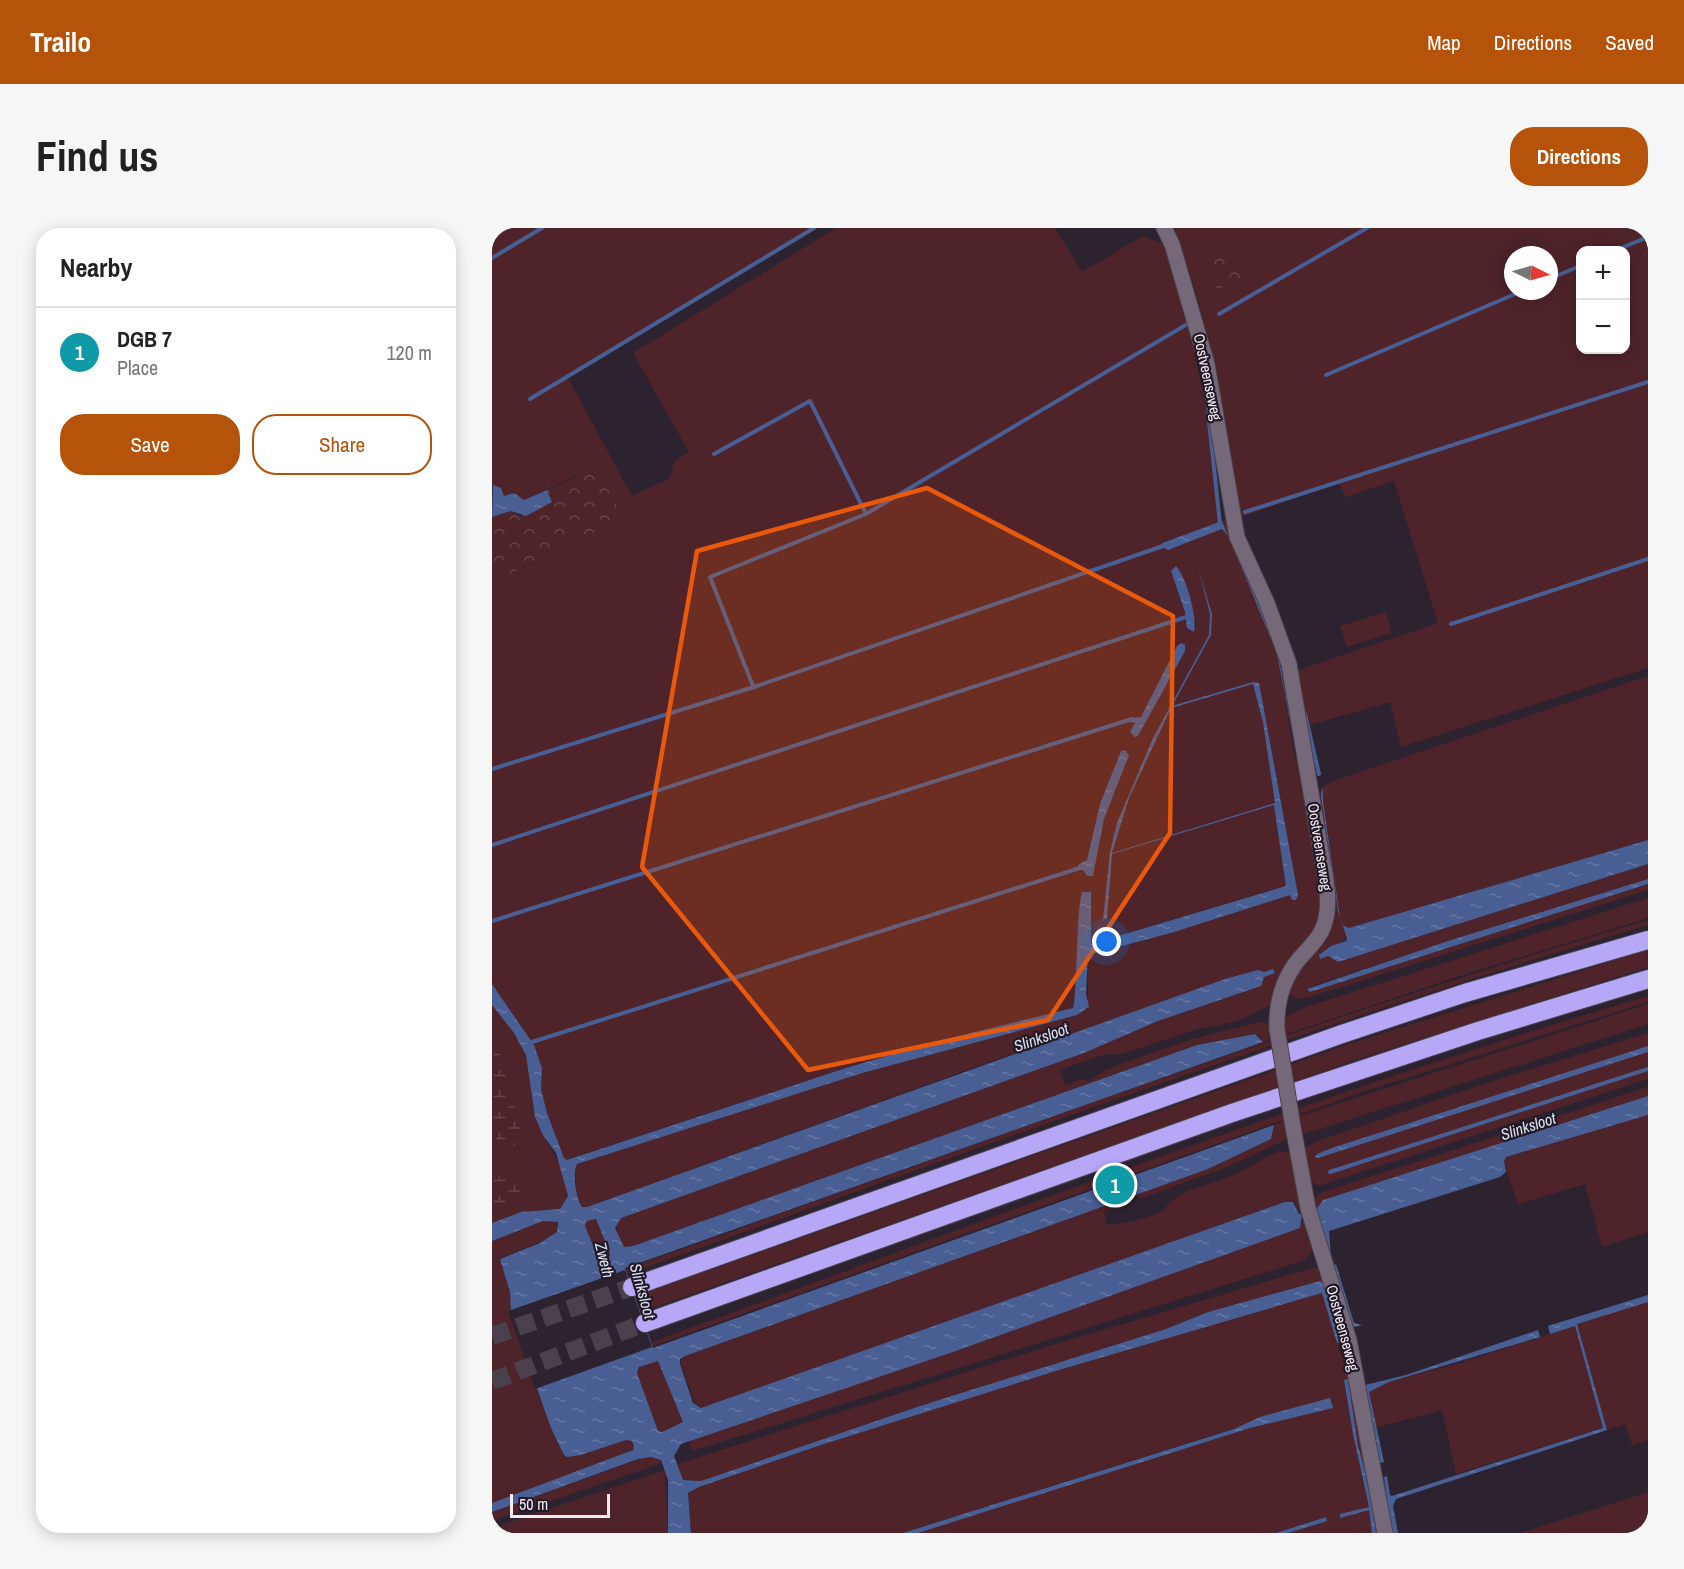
<!DOCTYPE html>
<html lang="en">
<head>
<meta charset="utf-8">
<style>
  :root { --surface:#fff; --page:#f6f6f6; --text:#222; --muted:#767676; --line:#e0e0e0; --accent:#b45309 }
  body { margin:0; font-family:"Archivo Narrow",sans-serif; background:var(--page); color:var(--text) }
  .controls { position:absolute; right:18px; top:18px; display:grid; overflow:hidden; border-radius:12px; box-shadow:0 3px 15px #0003 }
  .controls button { width:54px; height:54px; display:grid; place-items:center; padding:0; border:0; border-bottom:2px solid var(--line); background:var(--surface); color:var(--text); font:30px sans-serif }
  .compass { position:absolute; left:1012px; top:18px; width:54px; height:54px; border-radius:50%; background:var(--surface); box-shadow:0 3px 15px #0003; rotate:95deg }
  .scale { position:absolute; left:18px; bottom:15px; width:100px; box-sizing:border-box; padding-left:6px; border:3px solid #f2ebf4; border-top:0; font-size:16px; line-height:21px; white-space:nowrap; color:#f2ebf4; -webkit-text-stroke:4px #231926; paint-order:stroke }
  .you { position:absolute; left:615px; top:714px; width:21px; height:21px; margin:-15px; border:4px solid #fff; border-radius:50%; background:#1a73e8; box-shadow:0 0 0 9px #1a73e833 }
  .badge { display:grid; place-items:center; width:39px; height:39px; border-radius:50%; background:var(--accent); color:#fff; font-size:20px; font-weight:700 }
  .pin { position:absolute; translate:-50% -50%; border:3px solid #fff; box-shadow:0 2px 6px #0006 }
  .list { margin:0; padding:0; list-style:none }
  h2 { display:flex; justify-content:space-between; align-items:center; height:78px; margin:0; padding:0 24px; font-size:26px }
  h2 small { font-size:20px; font-weight:400; color:var(--muted) }
  .list li { display:grid; grid-template-columns:39px 1fr auto; gap:18px; align-items:center; box-sizing:border-box; height:90px; padding:0 24px; border-top:2px solid var(--line) }
  .list b { display:block; font-size:22px; white-space:nowrap }
  .list p { margin:0; font-size:20px; white-space:nowrap; color:var(--muted) }
  .list em { font-size:20px; font-style:normal; color:var(--muted) }
  .actions { display:flex; gap:12px; padding:18px 24px }
  .actions a { flex:1; padding:14px 0; border:2px solid var(--accent); border-radius:24px; text-align:center; font-size:21px; color:var(--accent) }
  .actions .main { background:var(--accent); color:#fff }
  .map { position:relative; flex:none; width:1156px; height:1305px; overflow:hidden; border-radius:24px }
  header { display:flex; align-items:center; gap:36px; box-sizing:border-box; height:84px; padding:0 30px; background:var(--accent); color:#fff }
  header strong { font-size:28px }
  nav { display:flex; gap:33px; margin-inline-start:auto; font-size:21px }
  .intro { display:flex; align-items:center; justify-content:space-between; box-sizing:border-box; height:144px; padding:0 36px }
  h1 { margin:0; font-size:42px }
  .button { padding:15px 27px; border-radius:24px; background:var(--accent); color:#fff; font-size:21px; font-weight:700 }
  main { display:flex; gap:36px; padding:0 36px }
  aside { flex:1; background:var(--surface); border-radius:24px; box-shadow:0 3px 15px #0003 }
  .map>svg:first-child { display:block }
  .grass { fill:#4e232a; fill-rule:evenodd }
  .forest { fill:url(#forest-crowns) }
  .wetland { fill:url(#wetland-marsh) }
  .water { fill:url(#water-ripples); fill-rule:evenodd }
  .pier { fill:#2d2330 }
  .lines { fill:none; stroke-linecap:round; stroke-linejoin:round }
  .stream { stroke:#495f94; stroke-width:4 }
  .highway-tunnel { stroke:#4b414d; stroke-width:18; stroke-dasharray:18 9; stroke-linecap:butt }
  .street-casing { stroke:#4a424d; stroke-width:17 }
  .highway-casing { stroke:#4a424d; stroke-width:20 }
  .street { stroke:#756979; stroke-width:15 }
  .highway { stroke:#b6a7f7; stroke-width:18 }
  .street-bridge-casing { stroke:#4a424d; stroke-width:17; stroke-linecap:butt }
  .street-bridge { stroke:#756979; stroke-width:15 }
  .marked { fill:#e8590c; fill-opacity:0.2; stroke:#e8590c; stroke-width:4.5; stroke-linejoin:round }
  .labels { text-anchor:middle; dominant-baseline:central; stroke-width:4.5; stroke-linejoin:round; paint-order:stroke }
  .street-label { font-size:15px; fill:#f2ebf4; stroke:#231926 }
  .water-label { font-size:16px; font-style:italic; fill:#dbe3f3; stroke:#231926 }
</style>
</head>
<body>
<header>
<strong>Trailo</strong>
<nav><a>Map</a><a>Directions</a><a>Saved</a></nav>
</header>
<div class="intro"><h1>Find us</h1><a class="button">Directions</a></div>
<main>
<aside>
<h2>Nearby<small></small></h2>
<ul class="list">
<li><span class="badge" style="background:#0f9aa8">1</span><div><b>DGB 7</b><p>Place</p></div><em>120 m</em></li>
</ul>
<div class="actions"><a class="main">Save</a><a>Share</a></div>
</aside>
<div class="map">
<svg width="1156" height="1305" viewBox="0 0 1156 1305">
  <defs>
    <pattern id="forest-crowns" width="20" height="18" patternUnits="userSpaceOnUse" patternTransform="scale(1.5)"><rect width="20" height="18" fill="#4e232a"/><path d="M2 6a3 3 0 1 1 6 0M12 15a3 3 0 1 1 6 0" fill="none" stroke="#68434a"/></pattern>
    <pattern id="wetland-marsh" width="20" height="14" patternUnits="userSpaceOnUse" patternTransform="scale(1.5)"><rect width="20" height="14" fill="#4e232a"/><path d="M1 5h8M5 5V1M11 12h8M15 12V8" fill="none" stroke="#68434a"/></pattern>
    <pattern id="water-ripples" width="26" height="14" patternUnits="userSpaceOnUse" patternTransform="scale(1.5)"><rect width="26" height="14" fill="#495f94"/><path d="M2 4q2-2 4 0t4 0M15 11q2-2 4 0t4 0" fill="none" stroke="#6476a4"/></pattern>
  </defs>
  <rect width="100%" height="100%" fill="#2d2330"/>
  <g class="grass">
    <path d="M0,0H326L75,148L140,268L178,250L182,234L197,224L141,125L344,0H563L590,44L651,8L671,16C703,106 721,201 727,296L670,314L671,319L676,321L731,301L736,308L730,293L737,291V310L760,359L785,426L803,530L809,535L821,597L830,684L818,708L793,737L778,777L743,794L706,801L630,826H613L568,842L573,857L589,851L597,853L612,843L642,831L701,811L768,794L778,796L779,811L771,814L767,808L761,806L705,817L141,1018L132,1019L127,1012L124,996L129,990L592,825L666,793L769,758L772,749L783,745L781,741L771,744L766,742L503,832L95,979L88,978L82,946L85,936L367,846L585,787L596,781V727L679,705L793,658L598,716L599,664H591L584,714V772L581,780L354,840L73,932L55,885L49,861L50,840L42,817L0,756V355L131,290L108,252L100,245L85,247L32,272L22,265L12,268L0,258ZM686,339L704,395L702,404L695,391L679,343ZM694,419L646,508L639,503L643,497L636,490L649,489L671,450ZM637,524L612,591L601,648L593,646L590,637L595,632L597,618Z"/>
    <path d="M680,0H1156V440L909,519L898,474L811,499L801,444L946,395L902,253L854,269L847,255L744,291C731,193 721,91 680,0ZM1088,22H1134V122H1088ZM1021,27H1057V63H1021Z"/>
    <path d="M894,384L900,405L855,419L848,398Z"/>
    <path d="M1156,448V612L857,700L850,697L847,683L830,564L846,683L855,710L827,727L828,730L836,728L846,734L1156,636V651L956,713L815,760L818,764L1156,656V662L818,769L809,771L800,768L797,764L798,754L831,713L826,565L830,559L844,552Z"/>
    <path d="M1156,670V690L967,748L794,806L793,789L814,779Z"/>
    <path d="M1156,692V697C811,799 474,925 136,1046L134,1041C473,921 811,794 1156,692Z"/>
    <path d="M1156,722V739L860,833L149,1084L144,1068L854,817Z"/>
    <path d="M1156,768V774L870,864L161,1118L160,1114C490,994 819,867 1156,768Z"/>
    <path d="M1156,776V796L809,907L805,889Z"/>
    <path d="M0,777C12,791 29,810 34,827C40,846 38,868 43,887C52,919 85,944 72,982L0,1008Z"/>
    <path d="M1156,805V851L826,958L815,950L811,921L826,913L1001,853Z"/>
    <path d="M1156,859V868L831,972L824,982L839,1028L835,1029L820,974L828,965Z"/>
    <path d="M1156,887V1004L1110,1019L1093,956L1026,976L1012,935L1014,929Z"/>
    <path d="M793,893L796,911L789,914L735,939L648,971L645,966L716,941L779,911L782,897Z"/>
    <path d="M785,924H795L800,930L821,1022L813,1032L200,1223L197,1213L808,1000L811,991L803,975L793,974L214,1179L204,1178L188,1134L193,1128L637,969L640,975L612,984L615,996C623,1000 663,987 672,983C681,963 715,958 734,950C752,943 768,932 785,924Z"/>
    <path d="M104,991L118,1028L108,1034L93,998L95,993Z"/>
    <path d="M63,992L66,1002L56,1011L8,1030L18,1064L19,1087L59,1200L72,1227H89L134,1212L140,1213L142,1220L121,1231L0,1275V1013L51,993Z"/>
    <path d="M824,1039L829,1041L851,1115L846,1118L847,1124H849L853,1138L861,1150L889,1305H884L878,1259L866,1218L855,1151L852,1152L861,1206L877,1279L848,1287L849,1289L877,1281L880,1305H796L835,1293L834,1289L784,1305H426L758,1200L840,1180L838,1170L411,1305H199L196,1265L208,1259L332,1216L567,1142L831,1065L845,1115L828,1053L716,1084L674,1101L431,1177L209,1253L191,1252L185,1236L560,1117Z"/>
    <path d="M1156,1073V1212L1140,1217L1133,1196L1115,1202L1085,1096Z"/>
    <path d="M1083,1098L1111,1200L964,1246L950,1182L883,1200L877,1164L897,1154L971,1134Z"/>
    <path d="M164,1133L169,1134L191,1194L170,1204L166,1203L145,1145L149,1139Z"/>
    <path d="M154,1229L167,1230L170,1235L0,1293V1284Z"/>
    <path d="M173,1242L176,1305H0V1300Z"/>
    <path d="M1156,1264V1298L1136,1305H1029Z"/>
  </g>
  <g class="forest">
    <path d="M743,24L751,54L724,61L715,29Z"/>
    <path d="M94,244C112,246 123,276 132,290L0,355V289L19,283L28,288L60,273L55,262Z"/>
  </g>
  <g class="wetland">
    <path d="M0,815L9,828L32,917L11,918L6,916L0,895Z"/>
    <path d="M0,945L31,958L35,969L0,980Z"/>
  </g>
  <g class="water">
    <path d="M1,257L9,260L12,268L22,265L32,272L55,262L60,274L34,288L19,283L0,289Z"/>
    <path d="M730,293L736,308L730,301L676,322L671,319L670,315Z"/>
    <path d="M740,316L761,360L786,425L806,535L785,426Z"/>
    <path d="M684,338C694,348 706,391 702,404L695,400L693,384L679,343Z"/>
    <path d="M707,343L720,386L719,407L680,478L761,454L767,455L806,667L804,672H800L798,667L679,705L596,727L594,765L597,779L585,787L367,846L85,936C80,945 84,971 90,979H95L733,751L766,742L772,744L781,741L783,745L772,749L769,758L666,793L592,825L129,990L123,1000L132,1019L141,1018L705,817L763,806L771,814L133,1040L161,1120L782,897L779,911L716,941L193,1128L188,1131V1136L201,1175L209,1180L793,974H801L807,986H810L808,1000L458,1125L189,1216L182,1228L191,1252L209,1253L431,1177L674,1101L716,1084L828,1053L833,1056L850,1113L845,1115L830,1065L567,1142L332,1216L207,1259L196,1265L199,1305H176V1252L169,1232L159,1229L146,1231L0,1284V1275L141,1222L142,1218L140,1213L134,1212L89,1227L75,1229L72,1227L59,1200L19,1087L18,1064L8,1031L48,1015L65,1004L66,994L51,993L0,1013V995L29,984L68,981L76,968L64,925L51,907L43,889L34,827L22,805L0,777V756L42,817L50,840L49,861L55,885L72,930L75,932L354,840L446,813L581,780C585,775 584,683 590,664H599V716L794,658L782,577L620,626L615,690L611,692L618,624L625,595L661,510L717,407L718,386ZM761,456L771,494L783,575L620,625L637,570L679,480ZM104,991L118,1026L117,1030L108,1034L93,998L95,993ZM166,1133L191,1194L170,1204L166,1203L145,1145L147,1139Z"/>
    <path d="M689,415L693,417V423L646,508L643,509L638,504L643,495L637,494L636,490L649,489L685,418Z"/>
    <path d="M633,522L637,527L612,591L601,648H595L591,642H586V637L595,632L608,576L629,523Z"/>
    <path d="M845,556L831,562V573L847,683L850,697L857,700L1156,612V636L846,734L836,728L828,731L827,727L839,718L854,713L855,710L846,683L829,568L830,562Z"/>
    <path d="M1156,651V656L818,764L815,761L956,713Z"/>
    <path d="M1156,818V824L826,930L823,929L825,926L840,920Z"/>
    <path d="M1156,868V887L1014,929L1012,933L1014,944L1008,949L837,1003L839,1028L824,982L831,972Z"/>
    <path d="M844,1036L862,1095L870,1097L863,1099L860,1096L842,1037Z"/>
    <path d="M1156,1067V1074L1085,1096L1115,1202L904,1271L901,1278L906,1305H899L892,1249L895,1248L898,1267L900,1268L1111,1200L1083,1098L1058,1106L1056,1098Z"/>
    <path d="M1046,1102L1048,1109L897,1154L877,1164L892,1234L888,1235L873,1157L914,1147Z"/>
    <path d="M856,1151L866,1218L878,1259L884,1305H880L877,1282L848,1290V1286L877,1279L861,1206L852,1152Z"/>
    <path d="M838,1170L841,1180L758,1200L426,1305H411L742,1201L768,1189Z"/>
    <path d="M834,1289L835,1293L796,1305H784Z"/>
  </g>
  <path class="pier" d="M133,1042L160,1119L43,1161L16,1083Z"/>
  <g class="lines">
    <g class="stream">
      <path d="M1124,22L1156,9"/>
      <path d="M0,30L50,0"/>
      <path d="M1057,51L1088,38"/>
      <path d="M727,86L875,0"/>
      <path d="M834,147L1030,63"/>
      <path d="M38,171L322,0"/>
      <path d="M716,184L728,296"/>
      <path d="M222,226L318,173L374,286L218,349L261,458"/>
      <path d="M753,284L1156,154"/>
      <path d="M374,286L697,95"/>
      <path d="M959,396L1156,331"/>
      <path d="M813,486L827,546"/>
      <path d="M0,541L262,459L674,317"/>
      <path d="M0,617L697,388"/>
      <path d="M0,693L640,491"/>
      <path d="M40,814L588,640"/>
      <path d="M838,944L1156,841"/>
    </g>
    <g class="highway-tunnel">
      <path d="M0,1108L140,1059"/>
      <path d="M0,1153L153,1095"/>
    </g>
    <g class="street-casing">
      <g id="street">
        <path d="M672,0L680,16L715,136L745,309L775,375L797,436L833,647C836,665 838,685 830,702C825,713 815,722 807,731C790,752 784,775 785,801"/>
        <path d="M801,899L816,980L857,1112L893,1305"/>
      </g>
    </g>
    <g class="highway-casing">
      <g id="highway">
        <path d="M140,1059L850,806L973,765L1156,712"/>
        <path d="M153,1095L740,885L986,803L1156,751"/>
      </g>
    </g>
    <use href="#street" class="street"/>
    <use href="#highway" class="highway"/>
    <g class="street-bridge-casing">
      <path id="street-bridge" d="M785,801L801,899"/>
    </g>
    <use href="#street-bridge" class="street-bridge"/>
  </g>
  <path class="marked" d="M435,260L681,388L678,605L556,792L316,842L150,639L205,323Z"/>
  <g class="labels">
    <g class="street-label">
      <text transform="translate(716 149) rotate(78)">Oostveenseweg</text>
      <text transform="translate(828 619) rotate(81)">Oostveenseweg</text>
      <text transform="translate(851 1100) rotate(75)">Oostveenseweg</text>
    </g>
    <g class="water-label">
      <text transform="translate(549 809) rotate(-20)">Slinksloot</text>
      <text transform="translate(1036 898) rotate(-18)">Slinksloot</text>
      <text transform="translate(113 1032) rotate(76)">Zweth</text>
      <text transform="translate(151 1063) rotate(74)">Slinksloot</text>
    </g>
  </g>
</svg>
<div class="controls">
<button>+</button>
<button>−</button>
</div>
<svg class="compass" viewBox="-18 -18 36 36"><path d="M0-13l5 13h-10z" fill="#e53935"/><path d="M0 13l5-13h-10z" fill="#767676"/></svg>
<div class="scale">50 m</div>
<div class="you"></div>
<div class="pin badge" style="left:623px;top:957px;background:#0f9aa8">1</div>
</div>
</main>
</body>
</html>
